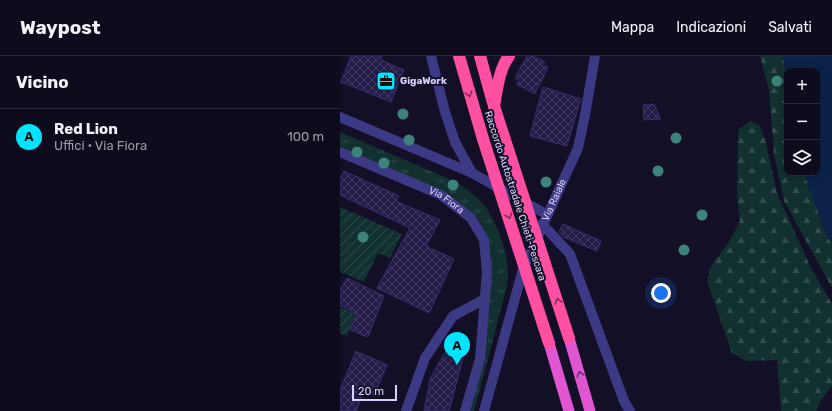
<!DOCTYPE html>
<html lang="it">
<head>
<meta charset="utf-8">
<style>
  :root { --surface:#0e0b1c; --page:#1c1929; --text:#f1f3f6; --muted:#9b9ba3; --line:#2e2b3b; --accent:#00e5ff }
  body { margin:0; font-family:Rubik,sans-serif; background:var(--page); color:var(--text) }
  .controls { position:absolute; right:12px; top:12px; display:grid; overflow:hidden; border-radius:8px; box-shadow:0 2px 10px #0003 }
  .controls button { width:36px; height:36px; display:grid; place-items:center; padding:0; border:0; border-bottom:1px solid var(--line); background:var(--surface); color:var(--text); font:20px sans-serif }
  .scale { position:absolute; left:12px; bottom:10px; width:45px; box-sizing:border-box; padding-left:4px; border:2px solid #d9d4ff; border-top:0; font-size:11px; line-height:14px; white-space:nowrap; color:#d9d4ff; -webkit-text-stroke:3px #130f26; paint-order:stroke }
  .you { position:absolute; left:321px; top:237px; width:14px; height:14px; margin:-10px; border:3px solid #fff; border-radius:50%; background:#1a73e8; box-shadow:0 0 0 6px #1a73e833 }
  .badge { display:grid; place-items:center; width:26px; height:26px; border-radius:50%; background:var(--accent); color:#111; font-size:13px; font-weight:700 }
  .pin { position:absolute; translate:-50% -33px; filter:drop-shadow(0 1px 2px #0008) }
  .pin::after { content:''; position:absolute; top:21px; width:14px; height:12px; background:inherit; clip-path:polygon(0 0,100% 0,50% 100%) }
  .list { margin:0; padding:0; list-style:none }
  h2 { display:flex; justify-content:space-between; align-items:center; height:52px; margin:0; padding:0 16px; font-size:17px }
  h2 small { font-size:13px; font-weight:400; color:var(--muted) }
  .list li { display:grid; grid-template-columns:26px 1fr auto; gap:12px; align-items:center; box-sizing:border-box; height:56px; padding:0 16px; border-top:1px solid var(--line) }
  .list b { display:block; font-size:15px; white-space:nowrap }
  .list p { margin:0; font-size:13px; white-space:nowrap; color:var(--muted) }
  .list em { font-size:13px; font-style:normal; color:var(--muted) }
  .icon { flex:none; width:22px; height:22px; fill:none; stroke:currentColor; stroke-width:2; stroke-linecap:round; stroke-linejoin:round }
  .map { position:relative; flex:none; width:492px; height:355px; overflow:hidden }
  header { display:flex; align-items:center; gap:24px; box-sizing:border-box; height:56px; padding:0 20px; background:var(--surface); border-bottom:1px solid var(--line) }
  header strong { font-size:19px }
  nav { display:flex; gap:22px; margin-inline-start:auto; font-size:14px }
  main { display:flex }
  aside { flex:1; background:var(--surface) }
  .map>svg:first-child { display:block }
  .grass { fill:url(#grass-tufts) }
  .forest { fill:url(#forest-firs) }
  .garden { fill:url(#garden-furrows) }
  .water { fill:#0c2248 }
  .building { fill:url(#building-cross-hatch); stroke:#3b2d73 }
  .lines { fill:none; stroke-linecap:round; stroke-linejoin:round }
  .minor { stroke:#3d3a85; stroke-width:10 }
  .tertiary { stroke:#3d3a85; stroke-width:10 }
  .trunk { stroke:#e055d1; stroke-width:11 }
  .motorway { stroke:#ff4fa3; stroke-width:12 }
  .motorway-bridge { stroke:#ff4fa3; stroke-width:12 }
  .tree { fill:#3d827b }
  .oneway { stroke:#7d2c5e }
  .oneway2 { stroke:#6f2e73 }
  .labels { text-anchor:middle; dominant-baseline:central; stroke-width:4; stroke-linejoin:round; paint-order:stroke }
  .poi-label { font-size:10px; font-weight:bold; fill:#d9d4ff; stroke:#130f26; text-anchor:start }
  .street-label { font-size:10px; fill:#d9d4ff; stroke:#130f26 }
</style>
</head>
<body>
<header>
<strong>Waypost</strong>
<nav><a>Mappa</a><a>Indicazioni</a><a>Salvati</a></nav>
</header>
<main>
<aside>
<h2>Vicino<small></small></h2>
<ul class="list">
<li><span class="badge">A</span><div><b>Red Lion</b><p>Uffici · Via Fiora</p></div><em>100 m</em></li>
</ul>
</aside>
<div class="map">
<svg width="492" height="355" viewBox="0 0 492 355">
  <defs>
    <pattern id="grass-tufts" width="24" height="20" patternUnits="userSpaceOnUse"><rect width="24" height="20" fill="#12302f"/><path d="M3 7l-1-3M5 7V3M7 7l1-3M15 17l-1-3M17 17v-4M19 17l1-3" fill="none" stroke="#344d4e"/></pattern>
    <pattern id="forest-firs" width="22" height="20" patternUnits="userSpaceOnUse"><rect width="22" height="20" fill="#12302f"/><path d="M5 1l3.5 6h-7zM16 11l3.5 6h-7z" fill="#344d4e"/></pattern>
    <pattern id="garden-furrows" width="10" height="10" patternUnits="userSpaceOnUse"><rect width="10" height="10" fill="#12302f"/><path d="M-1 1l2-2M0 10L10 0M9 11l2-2" fill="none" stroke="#344d4e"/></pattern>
    <pattern id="building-cross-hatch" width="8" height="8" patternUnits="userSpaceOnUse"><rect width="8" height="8" fill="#241b47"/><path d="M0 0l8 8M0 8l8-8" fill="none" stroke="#433b63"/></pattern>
  </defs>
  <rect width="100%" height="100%" fill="#130f26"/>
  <path class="grass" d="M0,76L116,126C126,133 136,140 144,149C158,168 169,198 168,221C167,234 162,248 159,260C151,292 143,323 134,355H129L152,218L149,184L137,161L105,137L0,91Z"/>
  <g class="forest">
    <path d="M420,0H443L447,25V117H464L487,180L492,188V232L444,145L434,98L429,34Z"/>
    <path d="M410,65L419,69L425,83L437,137L470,210L492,248V330L481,344L476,355H441L437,304L406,305L392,297L367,225L371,210L389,186L400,165L397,139L398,74Z"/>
  </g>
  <g class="garden">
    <path d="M0,151L62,178L50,202L38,197L24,226L0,216Z"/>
    <path d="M0,251L16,258L7,280L0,277Z"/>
  </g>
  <path class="water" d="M443,0H492V188L487,180L464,117H477V15H447V25Z"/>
  <g class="building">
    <path d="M11,0H42L41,4L64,14L51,46L1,26Z"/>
    <path d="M187,0H193L205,6L203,9L208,11L195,38L176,28L179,24L175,22Z"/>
    <path d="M203,31L241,43L227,90L190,80Z"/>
    <path d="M314,48L321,63L304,64L303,49Z"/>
    <path d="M4,115L59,140L56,145L100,164L86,190L114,203L89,257L37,232L70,172L0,139V123Z"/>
    <path d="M223,168L261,185L257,195L223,181L219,176Z"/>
    <path d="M7,222L44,240L28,281L10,274L17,258L0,249V234Z"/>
    <path d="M114,280L128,284L109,355H84L90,323Z"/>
    <path d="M16,295L47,309L34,339L24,335L16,355H0V334Z"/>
  </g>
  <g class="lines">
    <g class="minor">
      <path d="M91,0L105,56L115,86L132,117"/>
      <path d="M0,61L132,117L206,158"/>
      <path id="s1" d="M0,96L101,139L131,162L144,184L147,216L140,303L125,355"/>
      <path d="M202,168L230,198L284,345L290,355"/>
      <path d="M66,355L85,302L113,260L143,244"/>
    </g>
    <path class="tertiary" id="s2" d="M144,355L183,213L238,92L245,59L255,0"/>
    <g class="trunk">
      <path d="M229,282L250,355"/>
      <path d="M209,287L229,355"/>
    </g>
    <g class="motorway">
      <path d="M119,0L143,83"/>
      <path d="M140,0L153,47"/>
      <path d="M154,50C157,34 159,13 169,0"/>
    </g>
    <g class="motorway-bridge">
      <path d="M154,50L229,282"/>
      <path d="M143,83L209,287"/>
    </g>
  </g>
  <g class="tree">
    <circle cx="437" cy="25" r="5.5"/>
    <circle cx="63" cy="58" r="5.5"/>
    <circle cx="336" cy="82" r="5.5"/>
    <circle cx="69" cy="84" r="5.5"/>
    <circle cx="17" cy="96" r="5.5"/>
    <circle cx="44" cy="107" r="5.5"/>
    <circle cx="318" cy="115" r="5.5"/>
    <circle cx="206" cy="126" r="5.5"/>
    <circle cx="113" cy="129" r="5.5"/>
    <circle cx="362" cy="159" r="5.5"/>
    <circle cx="23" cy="181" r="5.5"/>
    <circle cx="344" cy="194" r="5.5"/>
  </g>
  <defs><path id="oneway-chevron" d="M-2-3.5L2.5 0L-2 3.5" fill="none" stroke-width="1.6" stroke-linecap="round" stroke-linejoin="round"/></defs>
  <g class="oneway">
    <use href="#oneway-chevron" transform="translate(129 38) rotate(74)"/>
    <use href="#oneway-chevron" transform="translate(169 160) rotate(71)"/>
    <use href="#oneway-chevron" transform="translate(218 245) rotate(-107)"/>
  </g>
  <use class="oneway2" href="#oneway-chevron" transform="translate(240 318) rotate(-105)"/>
  <defs>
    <g id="office-square" transform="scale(1)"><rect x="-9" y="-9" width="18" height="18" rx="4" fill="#00e5ff" stroke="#130f26"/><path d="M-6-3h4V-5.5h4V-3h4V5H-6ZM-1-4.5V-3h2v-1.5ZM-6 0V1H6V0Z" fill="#111"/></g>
  </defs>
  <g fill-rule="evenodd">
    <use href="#office-square" x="46" y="25"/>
  </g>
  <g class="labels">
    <g class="poi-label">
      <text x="60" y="25">GigaWork</text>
    </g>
    <g class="street-label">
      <text transform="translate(175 140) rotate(72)">Raccordo Autostradale Chieti-Pescara</text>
      <text stroke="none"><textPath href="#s2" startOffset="223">Via Raiale</textPath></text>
      <text stroke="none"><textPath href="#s1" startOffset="117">Via Fiora</textPath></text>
    </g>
  </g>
</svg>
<div class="controls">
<button>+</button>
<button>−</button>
<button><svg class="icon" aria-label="layers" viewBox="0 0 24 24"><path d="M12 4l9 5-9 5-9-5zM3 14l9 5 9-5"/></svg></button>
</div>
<div class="scale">20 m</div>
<div class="you"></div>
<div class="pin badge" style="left:117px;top:309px">A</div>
</div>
</main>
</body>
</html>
